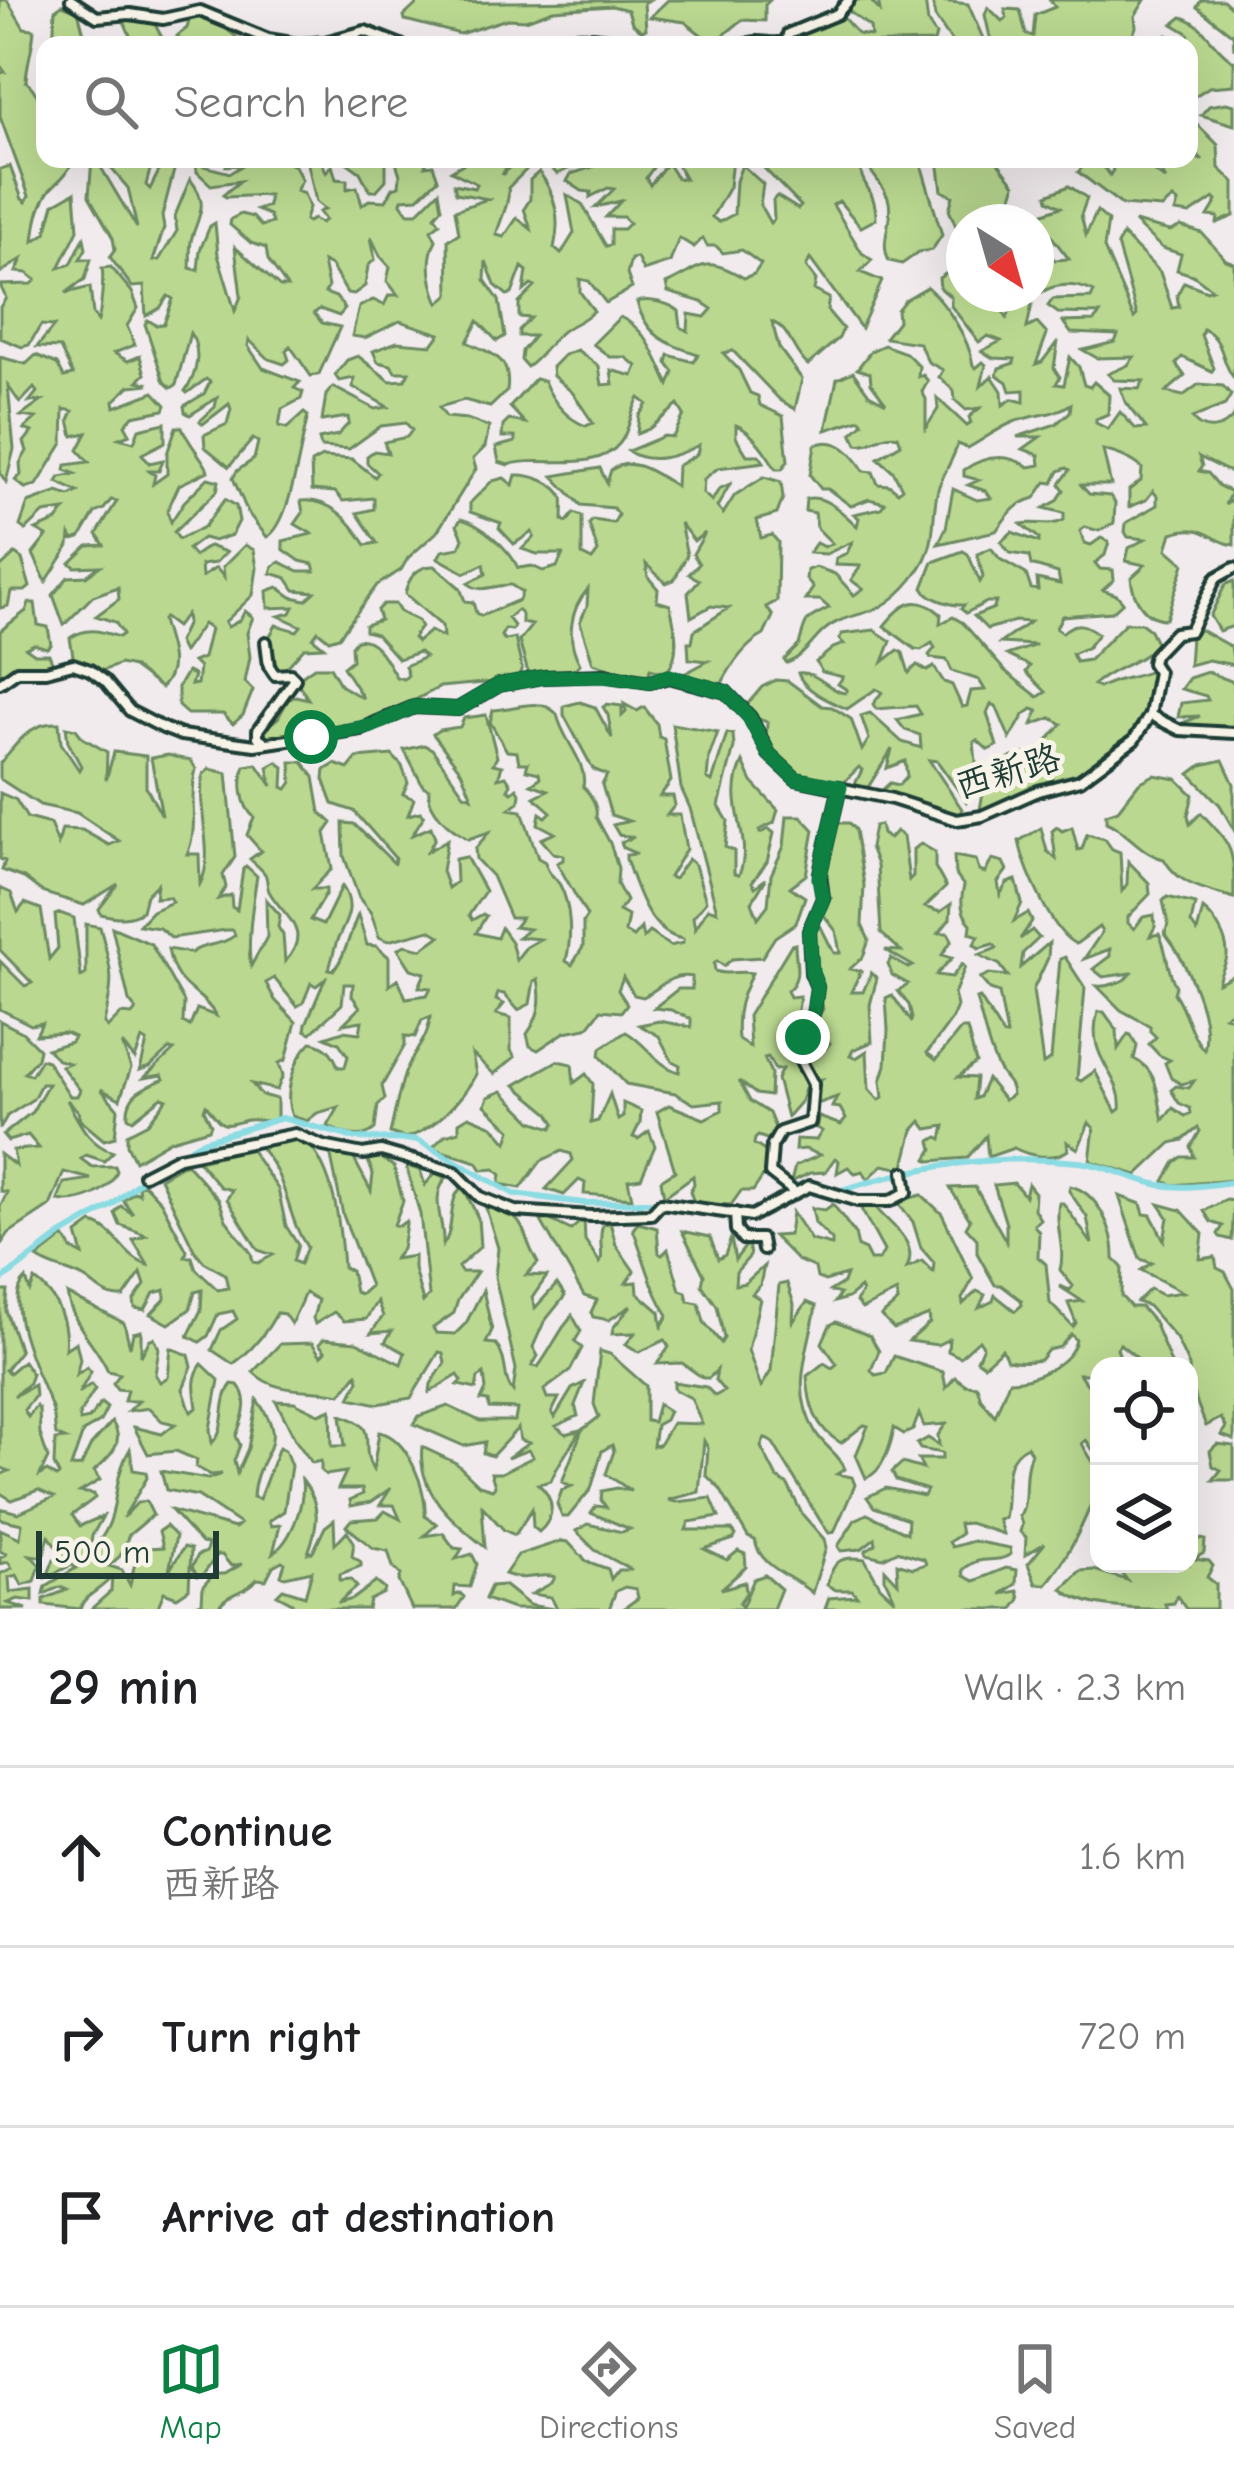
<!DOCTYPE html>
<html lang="en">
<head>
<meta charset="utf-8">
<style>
  :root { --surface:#fff; --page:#f2f2f2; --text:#202124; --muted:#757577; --line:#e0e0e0; --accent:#0b8043 }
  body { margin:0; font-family:"Comic Neue","LXGW WenKai TC",sans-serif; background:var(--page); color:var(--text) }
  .controls { position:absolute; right:36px; bottom:36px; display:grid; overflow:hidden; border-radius:24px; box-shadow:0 12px 48px #0002 }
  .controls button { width:108px; height:108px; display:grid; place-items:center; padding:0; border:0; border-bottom:3px solid var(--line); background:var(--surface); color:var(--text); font:60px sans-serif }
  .compass { position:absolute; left:946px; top:204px; width:108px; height:108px; border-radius:50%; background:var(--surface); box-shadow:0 12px 48px #0002; rotate:143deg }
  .scale { position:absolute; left:36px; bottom:30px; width:183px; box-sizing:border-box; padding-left:12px; border:6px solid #1f3d34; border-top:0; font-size:33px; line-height:42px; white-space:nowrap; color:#1f3d34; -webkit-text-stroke:9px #f7f3e8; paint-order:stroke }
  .stop { position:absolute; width:36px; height:36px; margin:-27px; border:9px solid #0b8043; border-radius:50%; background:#fff }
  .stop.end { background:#0b8043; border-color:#fff; box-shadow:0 3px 12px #0008 }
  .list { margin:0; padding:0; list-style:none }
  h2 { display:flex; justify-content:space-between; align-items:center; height:156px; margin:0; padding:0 48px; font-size:51px }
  h2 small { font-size:39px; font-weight:400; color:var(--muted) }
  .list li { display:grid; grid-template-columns:78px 1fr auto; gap:36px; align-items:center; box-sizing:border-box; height:180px; padding:0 48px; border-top:3px solid var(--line) }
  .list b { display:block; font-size:45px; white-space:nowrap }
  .list p { margin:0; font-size:39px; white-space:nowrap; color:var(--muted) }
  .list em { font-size:39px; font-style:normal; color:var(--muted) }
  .icon { flex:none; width:66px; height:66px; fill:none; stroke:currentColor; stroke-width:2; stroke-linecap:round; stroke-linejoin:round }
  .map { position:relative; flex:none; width:1234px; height:1609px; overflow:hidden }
  .search { position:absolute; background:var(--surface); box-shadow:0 12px 48px #0002; left:36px; right:36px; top:36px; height:132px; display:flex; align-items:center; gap:30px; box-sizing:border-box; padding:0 42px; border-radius:24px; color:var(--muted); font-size:45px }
  .sheet { height:696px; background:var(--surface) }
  nav { display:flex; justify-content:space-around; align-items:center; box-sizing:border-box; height:168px; border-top:3px solid var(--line); background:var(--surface); font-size:33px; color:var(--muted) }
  nav a { display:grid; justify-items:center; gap:6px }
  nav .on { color:var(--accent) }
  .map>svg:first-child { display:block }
  .grass { fill:#bad890; stroke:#6c8a62; stroke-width:3 }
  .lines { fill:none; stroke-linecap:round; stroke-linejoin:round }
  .canal { stroke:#8adbe2; stroke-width:6 }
  .minor-casing { stroke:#1f3d34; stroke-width:16 }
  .minor { stroke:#f7f3e8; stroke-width:8 }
  .route { stroke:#0b8043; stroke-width:15 }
  .labels { text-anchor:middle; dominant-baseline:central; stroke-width:10; stroke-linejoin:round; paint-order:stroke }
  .street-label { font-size:36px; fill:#1f3d34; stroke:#f7f3e8 }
</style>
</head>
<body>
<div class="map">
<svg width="1234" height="1609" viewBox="0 0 1234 1609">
  <rect width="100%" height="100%" fill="#f1ebed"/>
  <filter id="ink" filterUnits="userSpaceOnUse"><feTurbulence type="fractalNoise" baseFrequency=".00833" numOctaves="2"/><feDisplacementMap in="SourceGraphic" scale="24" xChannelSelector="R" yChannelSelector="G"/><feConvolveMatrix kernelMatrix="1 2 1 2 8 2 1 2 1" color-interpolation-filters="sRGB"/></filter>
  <g filter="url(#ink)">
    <g class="grass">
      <path d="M0,0H7L24,28L34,29C33,48 27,62 26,81C48,101 45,131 45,159H74C64,182 53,182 46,196C37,211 36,226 34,241L46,233L54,204L75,192L78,230L59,268L71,264L84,238L86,249L80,259H91L85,279L66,293L90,287L93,314L98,321C101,312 104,277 102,268L111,267L132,292L138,308L127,326L135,345L114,353L128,361L140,356L145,374L138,381L149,384L130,386L114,401L115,407L154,392L166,405L164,410L133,416L125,425L130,434L119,438L134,442L139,429L165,423V442L142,454L149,463L163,460L159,471H149L155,475L153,484L167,474V454L176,427H182C188,444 207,463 208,471L179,485L167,511L171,522L184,502L208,478L219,481L217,491L174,532L179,539L204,527L225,499L236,506L239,521L232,535L214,541L203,538L188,549L194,556L209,546L226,552L215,563L201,565L202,577L216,568L224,577L223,567L245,545L254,550L257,568L253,595L225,622L228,627L240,620L245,611L253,617L247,633L250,657L245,682L253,690L243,715L233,724L223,714H187L178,706V687L187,672L194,675L191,685L197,684L199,668L193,662L203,658L210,629L203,624L183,652L178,642L187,623L186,614L176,627L164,618L162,620C168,645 181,668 161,688L133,667L120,664L102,671L74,662L70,638C87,626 101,631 119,637L123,634L115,622L96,616L119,599L118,587L93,596L64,625L53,595L68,577L86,576L100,566L75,567L70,563L88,546L104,545L97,534L117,501L111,500L104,509L95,513L80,538L73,540L70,535L69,546L46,582L33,554L47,536L36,530L57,521L65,510L44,513L26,530L20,526L28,503L58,492L69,496L78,492L57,482L60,477L76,474L65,470L66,465L89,462L78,450L87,433L73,436L69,420L73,411L64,409L63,443L37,485L25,488L15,480L21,475L20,463L27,451L24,442L32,432L24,429L36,418L21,416L42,401L29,402L37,392L34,388L20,403L8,386L14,449L6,482L0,473V357L26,364L36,355L57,364L64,377L73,375L60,348L37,347L54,326L41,325L29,345L22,347L0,338V307L6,298L0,285L32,284L36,280L27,273L16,272L22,259L0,273V169L10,166L22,199L26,202L29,196L0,117V73L5,72L0,65Z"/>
      <path d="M421,0L439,3L649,0L644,3L646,29L642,31L632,23L628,10L612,6L553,10L526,20L507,19L460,34L405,20L404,16Z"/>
      <path d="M668,0H770L765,5V21L742,20L713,44L685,22L650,17Z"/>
      <path d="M854,0H870L880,11L878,0H925L928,23L936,35L934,42L802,45L791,39L840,14L858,34L871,36L870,27L847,10Z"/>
      <path d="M932,0L968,4L985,43L991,41L985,15L988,7L1002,21L1007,18L1005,9L1020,10L1026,34L1033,36L1035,15L1055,7L1050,0H1145L1135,16L1136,27L1129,45H954L935,17Z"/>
      <path d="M1201,0H1223L1234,10V49L1233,35L1197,7Z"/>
      <path d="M62,5L78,11L87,45H53L55,10Z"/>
      <path d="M191,15L218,22L246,45H184L177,36L187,28Z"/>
      <path d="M131,17L152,19L166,45H134L124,21Z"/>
      <path d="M1182,17C1206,24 1213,50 1234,61V85L1209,87L1189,100V45H1162L1161,41L1167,35L1191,44L1188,33L1173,24Z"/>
      <path d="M1226,103L1234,105V125L1201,115L1209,106Z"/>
      <path d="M1190,117L1218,145L1219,168L1234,182V216L1217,223L1218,217L1208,216L1217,201L1214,198L1190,214L1175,212L1178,203L1173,199L1162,208L1122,205L1078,172L1090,159H1097L1110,175L1113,170L1109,159H1137L1166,180L1155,159L1191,157L1203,160L1189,148Z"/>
      <path d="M92,159H96L137,228L128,188L110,167L112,159H153L146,185L150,189L165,159H177L162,216L164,228L153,261L159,260L177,231L175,216L190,179C209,203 200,213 192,237C189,247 191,258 190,268L198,270L200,250L210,226L215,223L218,255L235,311L241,296L235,247L280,287H287L268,260L266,248L251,243L230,225L231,219L241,214L253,217L261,226L272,223L269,215L257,210L268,206L269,195L226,197L223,195L240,181L211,185L197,172L196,164L230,173L243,165L226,166L228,159H290L288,163L295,166L302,180L296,191L304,194L309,207L305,220L308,222L313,219L321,223L325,220L319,212L325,209L316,202L307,159H321L326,172L332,165L336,179L347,180V189L357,187L362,205L369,200L386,201L393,188L399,186L400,175L395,159H428L425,166L433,165L438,179L418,198L402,199L401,203L408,213H417L439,191L442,208L435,216L440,223L431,230L436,240C425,261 431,284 439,303L449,294L448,240L459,233L455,210L488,199L456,193L454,184L474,188L477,184L451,171L466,162L447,159H509L502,175L518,159H532L530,166L508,188C511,199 500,221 496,235L504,237L517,218L531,229L524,209L530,199V180L539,172C556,194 561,221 554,248L561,254L574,233L567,195L582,204L606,246L611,245V229H623L629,223L623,217H606L621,201L596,207L614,189L608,188L590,197L591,192L582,191L567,181L571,174L596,166L600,160L586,161L557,174L551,168L553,159H659L646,178L650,185L667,163L677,178L685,179L674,159H732L729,187L712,217L719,222L734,214L736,181L742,165L763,184L760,205L770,223L774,219L773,200L777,196L798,209L801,206L755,159H930L920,161L942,235L932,250L919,252L902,264L889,261C879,241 893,223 889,202C887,190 875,178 868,167L860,165C861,188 876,188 876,219L861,227L839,201L833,205L862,253L872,260L860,272L882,281L861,328L810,259L806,267L816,280L814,290L829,298L827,310L843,329L839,338L808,365C792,353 791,329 772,322L779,348L802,379L795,409L780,400L733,351L723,353L739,370L750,393L758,396L760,405L783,416L788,461L782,469H776C767,454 751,430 736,425V437L747,455H759L764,462L718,468L704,479L703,493L712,501L719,489L730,484L717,507L723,514L735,495L764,477L781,482L783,498L777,514L757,520L761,538L772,535L778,542L777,601L766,607L773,616L764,635C744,645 730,667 720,687L684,674L708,661L689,659L688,642H692L694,631L729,608L711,606L691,617L688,593L699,580L689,574L699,564L693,554L705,533L694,541L680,523L687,555L674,580L666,583L646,564L648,577L658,589L657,601L670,605C675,626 682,654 666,673L650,669L648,678H642L593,663L580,622L587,606L588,589C569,611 566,639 580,664L575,669L529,676L519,641L532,625L522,623V615L517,610L508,618L514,626L512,630L505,629L501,636L505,640L515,638L522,669L516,680L440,687L367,725L321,727L272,739L261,735V731L278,718L288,700L296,696L308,699L296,680L314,667H330L341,686L363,698L343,667L352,660L351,646L356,640C375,635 387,662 396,677L404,679L408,675L405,666L425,657L419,652L398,659L376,634L365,631V625L380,620L377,610L383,604H395L400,612L418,621L421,627L413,638L417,642L430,631L443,637L442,626L405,594C408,578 418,565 435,566L460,588L465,601L473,602L476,613L481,616L519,600L522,592L511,585C496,584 480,595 468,583L486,574L484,564L465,573L438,558L442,551L459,548L463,538L457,525L461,519C481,524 509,548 518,568L532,566L543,571L557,567L563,554H537L522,549L534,537L532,532L514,544L499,528L501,523L470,512V503L492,481L504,478L513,485L516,475C530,474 558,483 563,498C564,501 563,517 563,520L567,522L574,513L582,516V555L592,560L598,552L589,524L593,520L614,523L618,515L613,508L581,505L553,476L600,468L607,483L611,470C634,454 658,476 676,486L677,466L697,454L699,445C677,456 650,466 628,451L664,436L673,437L684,415L678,405L649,429L637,434L639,416L647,404L639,398C630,412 630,430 620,443C595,475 539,454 508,465L499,462L496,447L515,442V437H502L503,426L509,420L525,423L510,407L535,379L544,381C552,400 565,418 586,426L593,423L572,392L553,376L552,367L564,355L577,350L599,366L602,385L613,384L611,370L633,376L637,366L625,357H610L593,344L620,317C649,330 657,361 669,385L674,372L667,363L669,355L694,362L698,354C668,345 646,336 637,302C649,298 669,303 679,311L681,327L688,331L689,314L705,317L712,309L702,302L668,292L666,284C703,268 702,253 744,278L754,274L761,264L742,250L723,253L716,246H707L703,238L694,247L679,238L670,262L643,271L637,258L631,259L627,274L632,288L606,303L589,281L580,279V292L594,311C584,320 577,323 567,328C551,337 543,357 527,367L521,360L522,351L534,336H519V330L531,318L519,317V303L535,287L531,285L524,291L527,271L522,267L512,294L507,295L495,285L486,261L485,280L499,300L505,336L497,341L478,321L467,342C491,354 512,356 507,391L490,407L464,400L439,407L446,417L467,419L489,427L485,447L473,459L476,469L437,532L408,558L401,570L377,585L339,637L329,640L318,631L313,638L324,647L304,648L281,674L271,667L266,643L276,625L297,631L301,626L279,616L291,613L294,607L268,608L267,591L278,587L292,597L306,600L315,592L295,590L287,578L271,573L273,566L280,562L299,571H315L313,564L300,561L283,549V541L312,534L295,524L303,513L301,501C331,498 351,521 366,545L377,543L357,513L374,509V498L343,501L335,492L312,490L311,463L322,457L352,459L375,477L378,473L367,463V456L374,451L388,453L384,442L407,437L412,430L406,423L381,426L349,449L321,447L319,439L338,435L349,423L348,417L322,421L326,395L333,387L375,409L388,407L353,387L354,378L339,381L335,375L347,360L358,356L390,381L405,380L409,372H395L391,365L378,362L373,351L397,342L432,345L440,334L400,321L365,338L352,336L359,307L373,300L384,305L389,295H398L387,281L390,267L380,256L371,237L375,259L368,266L365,286L354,294L347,293L331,266L323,262L328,287L325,293L336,297L345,309L339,316L320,309L314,313L322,323L340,327L319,374L311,376L290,346L286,351L289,360L284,364L269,359L249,340L248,346L263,368L300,382L294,388L303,392L301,399L282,409L279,426L287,428L304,413L308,416C300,444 291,524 267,537L248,513L233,478L237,471L254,459L258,442L253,439L229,467L205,447L204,435L227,424L231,409L229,404L203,424L200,421L215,407L217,398L190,415L185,412L184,406L204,394L210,382L206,379L187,393L185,391C197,375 202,350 190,333L176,385L171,388L164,382L145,324L148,320L156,325L164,324L173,299L168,296L160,308L146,316L144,286L132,287L110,257L115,250L113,238L89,196Z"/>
      <path d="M342,159H386V180L376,191H370L360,172Z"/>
      <path d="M938,159L996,160L1015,184C1013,214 976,219 956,226L949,210L953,196L942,191Z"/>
      <path d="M1069,186L1087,198L1081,215L1086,235L1097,211L1108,221L1104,248L1134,318L1137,315L1117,245L1123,235L1160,272L1172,308L1179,307L1177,295L1184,282L1207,291L1212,289L1193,275L1177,270L1181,254L1162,248L1134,222L1170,231L1181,226L1202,233L1226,260L1234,263V378C1220,362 1225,338 1203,329L1201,335L1214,368L1212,371L1182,357L1176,364L1185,376L1166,392L1183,396L1199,384L1223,386L1231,395L1225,405L1192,418C1203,434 1224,430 1234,415V474L1199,457L1202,466L1199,471L1208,473L1219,486L1231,492L1225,505L1234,498V545C1210,541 1205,522 1172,533L1167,549L1184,564L1166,619C1144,619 1133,598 1131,578L1145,565L1126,561L1129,548L1145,539L1128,537L1125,532L1126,523L1157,505V496L1153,491L1146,500L1129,507V490L1141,481L1142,468C1131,458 1115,453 1103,450L1111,485H1081L1089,494L1110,496L1115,503L1114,523L1099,531L1085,527L1080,531L1085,543L1091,545L1101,538L1109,542L1105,555L1095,563L1100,569L1113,570L1114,580L1103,590L1117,595L1123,602L1112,612L1062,616L1056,628L1062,633C1075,621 1085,623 1098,634L1088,647L1072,654L1076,662L1089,660L1125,623H1141L1150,630L1157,644C1141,663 1113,667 1093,685L1099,688C1115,678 1136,678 1154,670L1148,708L1132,738L1080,777L1046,782L994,811L980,812C983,775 1006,747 1044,755L1043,746L1062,724L1051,718L1032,725L1038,711L1032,709L1024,715L1010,739L996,706L991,704L987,713L997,746L988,750L977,740L974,742L976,762L966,801L937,761L929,760L962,809L958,817L879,793L890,783L899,785L907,776L905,761L887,768L892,749L867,789L854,786L862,770L859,767L843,783C829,779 816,781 803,778C787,775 775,754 766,743L767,722L753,717L745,707L762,687L776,680L788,681L822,706L832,707L851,719L862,750L869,739L861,716L870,713L902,742L921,748L920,735L905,730L897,720L921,714L916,706L876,709L873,704L882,692L876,689L847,709C831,702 803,690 798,673C816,670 829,691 845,693L847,690L838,684L843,677L822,672L816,662L833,648L844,644L839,639L842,634L874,630L891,641L883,662L898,650L903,653L909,673L917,665L927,671L934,667L944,682L952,685L962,707L967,706L971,691L985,690L979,680L952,671L947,660L931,658L929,655L935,648L932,643L921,650L915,649L884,626C902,603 916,593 941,614L940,624L953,617L963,623L1005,671L1038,697L1046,692L1026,672L1030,666L1007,655L1036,645L1000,643L1030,622L1015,621L987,629L974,616L994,608L996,602H987L966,613L961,609L964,605C952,606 929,599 923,588L933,562L963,551L968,554L980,582L983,577L977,554L991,548L1000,559L1026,574L1031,589L1038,590L1037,579L1060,584L1058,573L1031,565L1029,556L1010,553L1001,542L1012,532L1039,542V538L1021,524C1036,521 1051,528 1064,520V513L1044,508L1057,501L1064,490L1060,484L1070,470L1067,468L1059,471L1053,483L1046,482L1035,498C1014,504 1008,515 996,531L938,544L946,528L953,489L977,500L991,498L986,491L968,485L979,480L964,476V470C985,455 1007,453 1029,467L1040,465L1039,455L1023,449L1040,437H1017L1056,424L1070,412L1071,404C1053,416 1034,414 1014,422C998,428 983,440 968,448L958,444C953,459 945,471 939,486C933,503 935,524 931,542C927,566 901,596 880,607C869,613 849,616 837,622C816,631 808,656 787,663L784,660L799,645C806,618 805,620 829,608L820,600H805L813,588L806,579L807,570L816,567L835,574L854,595L863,589L851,580L861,566L835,565L836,558L847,553L852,542L826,554L809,553L816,543L824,547L832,543L817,528L815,513L805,511L806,499C824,493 844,514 857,526L859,518L854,514L881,508L885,503L869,499L851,506L828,489H821L810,475L815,445C837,435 853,453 864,471L873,472L878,484L889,485L898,492L902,488L893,471L878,458L901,444L898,436C882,432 872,447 857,444L852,433L863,423L860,419L826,430L837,379L853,372L869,394L886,403L871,383L870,373L857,369L871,351L884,345L906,353L919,366L918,377L923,375L928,381L922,392L926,399V428L938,409L937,398L967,426L971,423L969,417L980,408L966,410L955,400L954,391L939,377L943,370L928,362L919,343L885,338L898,321L897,310L905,300L927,287C947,305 969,338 973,365L976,368L983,362L986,365L981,386L992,376L1002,391L1003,405L1012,399L1024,402V390L1010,391L1007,382L997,375L999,368L1014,363L1015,359L993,358L982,351L1001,341L988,336L979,342L951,306V297L940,288L939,278L964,262V294H997L1002,299L1008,294L1002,310L1007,318L1018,296L1032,304L1027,328L1037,323L1047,334L1036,364L1042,362L1058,341L1054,368L1060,377L1056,384L1064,385L1070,357L1079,367L1084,385L1090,387L1094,382L1109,395L1108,414L1096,419V423L1108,429L1120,412L1136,429L1146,428L1125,401L1120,388L1139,389L1144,381L1114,380L1108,374L1128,365L1134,357L1097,358L1083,350L1115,342L1118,335L1071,333L1063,322L1094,321L1100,314L1058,313L1048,306L1053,299L1091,298L1094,292C1078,284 1058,282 1042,292L1036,285V241L1055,260L1069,259L1038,219L1041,214L1061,207L1048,200L1047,195Z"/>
      <path d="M15,554L22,559L30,587L25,591H11L8,606L0,608V568Z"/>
      <path d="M1234,581V626L1219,631L1210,616L1225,585Z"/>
      <path d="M29,603H35L38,625L48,627L51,645L47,648L34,644L26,648L35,654H49L53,664L15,669L0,680V631L26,611Z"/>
      <path d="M1197,628L1231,647L1234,665L1208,660L1189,665L1191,636Z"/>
      <path d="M1207,672L1234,682V733L1183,729L1177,725L1200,716L1178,717L1181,703L1208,700L1206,696L1181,689L1189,678Z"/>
      <path d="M580,702L595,707L612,738L608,715L603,707L607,704L622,706V716L626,712L624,704L637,711L644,707L657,724L659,737L664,739L671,781L660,796H673L675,805L667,815H680L686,849L669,877L674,879L688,859L695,865L706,901L693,917L695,929L708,908L717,911L690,808L681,788L672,724L718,732L709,757L707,779L712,782L727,733L733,734L734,747L719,806L728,821L725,847L734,851V874L739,875C755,835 722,806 743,762L752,782L778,810L774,823L759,830L760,833L769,829L774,833L767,862L752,882L755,887L766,879L752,902L758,918L768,905L771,875L784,846L787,816H801L814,830L806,875L790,887L805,897L796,923L775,937L762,957L732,959L724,966L717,961L714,964L715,971C727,976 739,970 752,973C741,997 735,1010 738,1039L750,1047L748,1016L791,945L795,944C795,962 803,978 787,991L790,997L800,996L792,1050L808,1080L801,1101L787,1117L777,1079L782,1069L775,1070L768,1057L764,1058L771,1073L770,1096L756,1094L739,1081L750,1101L769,1113L777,1133L770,1140L758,1136L755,1139L754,1144L768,1153L766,1172L753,1191H741L731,1205L694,1203L690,1191L694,1184L693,1176L664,1197L661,1180L675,1171L657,1112L669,1105L704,1119L722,1110V1101L694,1104L675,1093L626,1084L600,1056L601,1048L626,1032C646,1043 657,1066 679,1072L680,1065L672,1061L659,1036L639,1025L659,1021L691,1027V1019L671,1010L654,1008L678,989H692V977C669,973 661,988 643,997L634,995L623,977L618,990L627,1004L621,1012L601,1010L587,1028L565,1032L538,1050L530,1046L527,1034C540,1016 542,1000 538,979L534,981L530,1004L518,1010L504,994L498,993L496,1000L504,1004L496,1014L511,1018V1050L515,1057L494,1074L472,1054L476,1074C463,1099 433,1131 405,1138L390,1133C395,1113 398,1093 405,1073C412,1053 429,1039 430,1017L422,1020L415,1037L405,1036V1045L382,1086L385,1099L378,1105L375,1129C362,1141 341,1134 328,1126L339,1107L317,1113L307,1121L292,1116C283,1095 294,1058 311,1042C325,1044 334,1054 338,1067H345L348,1056L339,1043L325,1037L343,1031L360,1033L362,1021L343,1024L360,1007L352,996L353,984H344L342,1004L311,1033L305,1030L306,1024L325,979L316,986L311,983L303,1003L297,1006L274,978L266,983L275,1000L296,1022L286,1060L279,1063L283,1075L277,1090L252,1084L261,1095L277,1099V1118C265,1124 260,1118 247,1120C220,1127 224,1128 206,1105L204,1110L211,1124L209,1129L171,1140L135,1161L127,1145V1134L148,1123L167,1099L162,1097L133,1120L128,1117C126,1092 145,1088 164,1079L162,1075L144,1078L174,1050L169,1049L150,1067L140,1070L147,1042L142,1039L135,1059L122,1044L131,1068L120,1099L101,1089L118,1109L115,1137L104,1140L80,1120L78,1111L67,1100C79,1122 88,1144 113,1152L104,1161L86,1155L81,1159L92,1167L115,1166L117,1171C109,1193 79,1204 58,1200L64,1183L91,1179L64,1172L50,1206L9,1233L2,1243L0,1207L7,1192L0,1191V1154L16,1166L13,1150L39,1148L28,1135L8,1141L3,1135L32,1112L48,1084H41L33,1099L7,1116L0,1129V1021L22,1032L39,1049L37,1058L24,1073L31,1075L41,1059L47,1061L70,1096H77L80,1090L61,1066L69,1063L58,1060L47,1049L71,1042L74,1037L65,1033L36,1035L42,1023L31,1025L0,1009V961L25,986L32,983L0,950V888L11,893L18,912L25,903L41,909L49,959L58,948L55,915L60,913L74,918L81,977L86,974V924L100,927C112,972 115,977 104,1023L107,1028L121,1014L132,1015L136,1010L129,1001L112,927L151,944L184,1002L183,1022L190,1026L197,1009L216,1016C199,987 175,991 168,949L191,953C204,942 222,947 235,935L233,930H226L171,938L159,928L139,925L152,911L172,902L169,897L155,898L157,884L146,895L142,911C129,919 116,918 101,914L99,909L118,884L84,905L44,893L24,878L2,870L5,861L0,859V793L16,800L27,818L50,824L58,844L62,829L82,830L109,845L119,841L77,813L40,805L0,779V763C18,743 30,721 59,723L61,743L79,770L81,766L68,742L66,727L76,729L83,738L107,752L106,780L114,752L146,756V787L162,816L151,758L168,755L191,761L196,769C188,799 200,826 187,854H199L200,884C216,855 196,810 203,775L209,769L227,773L235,857L223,875L226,887L218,899L231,895L232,907L237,910L243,869L246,866L257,876C253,900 246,943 251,966L267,937L266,899L280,915L278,927L283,935L285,962C313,930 285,918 270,893C266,887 268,879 265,874C261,868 255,864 250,859L261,851L247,835L254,817C241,806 239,781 245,766L257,764L272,786L268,767L277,762L284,767L283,787L287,789L292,782L291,762H303L314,777L320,812L332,823L325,833L332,869L312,889H326V893L310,920L323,925L342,886C357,908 345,922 337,941C334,949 332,961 329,969L334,970C346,955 350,932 358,915L367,945L376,946L389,957V986L398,979L406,998L427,995L431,988L419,987L425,973L411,969L398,949L405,945L422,949L440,936L430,930L388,941L379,937L371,913L359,898L344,856L343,823L354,824L394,863L395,858L354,811L333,804L324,779L325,770L335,764L348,769L357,758L392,755L402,766L408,783L403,794L414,799L408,815L420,812L424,816L412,835L431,827L435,838L428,851L447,840L442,871L448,888L456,882L455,859L466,857L485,891L469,915L472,920L483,914L486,916L476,933L497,938L501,928L511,942L516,960L526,947L540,939L518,937L529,929L514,927L521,918H510L492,876L476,859L475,849L489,832L468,839C450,829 426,809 429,789L423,786L404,750L424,745L432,749L464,794L472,797L461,771L433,734L439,730L460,727L464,718L486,715L497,757L493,764L502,766L498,778L506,776L511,784L508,789L512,792L517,788L520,793L519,802L509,809L522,811L538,858L545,862C548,875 554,875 560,885C571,906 572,937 566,961L572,965L583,947V922L587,916L557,863L563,860V855L553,853L541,839L555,833L538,824L540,813L546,817L551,812L534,797L548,790L531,784L540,778L539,773L526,770L528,763H519L517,752L507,751L490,722L493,710C516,709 539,696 557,714C562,740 588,761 583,787C590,793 598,806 596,817L610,843L618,868L617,884L626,901L619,911L628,916L625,932L633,937L641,928L643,938L649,932L670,946L683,943V939C649,934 636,888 626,859V855L637,854L623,848L621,842L634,837L619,835L613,825L629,821L611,815L602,785L607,775L593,769L564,715V706Z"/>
      <path d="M1223,760L1234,784V830L1220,805L1190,774L1202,765Z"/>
      <path d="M1154,775L1177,779L1193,795L1188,815L1190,824L1201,813C1234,847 1234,850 1234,898C1205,889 1179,886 1164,859C1139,853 1128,831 1106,822V814L1118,810L1139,783Z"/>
      <path d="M839,823H849L855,830L864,885L862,925L869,940L863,957L850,969L861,971L851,992H863L871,973L877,978L870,1005L872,1042L853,1050L850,1056L856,1058L867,1051L869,1089L879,1100L883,1097L881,1081L886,1065L888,1030L886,998L892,995L911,1021L912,1018L909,1005L898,991L908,984L892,975L888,964L891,958L908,968L913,966L885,950L901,951L881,933L877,865L870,847L874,826L880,825L882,834L889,839L896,831L903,836L909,880L913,876V849L921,844L935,852V867L946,887L925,907L940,912L951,904L950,919L939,933H948L952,940L942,955L952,958L936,975L952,977L962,964L965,967L954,994L957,1006L952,1019L927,1053L936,1060L961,1029H967L976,1063L958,1077L976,1078L974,1099L979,1097L987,1079L1004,1100L1012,1095C1011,1080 1004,1081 998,1068C987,1047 983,1021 976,999L980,998L1003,1035H1007L999,993L990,990L980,978L989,974L1008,976L1000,965L979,955L997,948L993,944L979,948L974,944L979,936L970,933L971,924C960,913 960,900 964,886L955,874L954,856L976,860L979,871L985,873L992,859L1003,862L1007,870L998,882L1000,895L1007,883L1016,880L1022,903L1014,921L1028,913L1032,921L1020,939L1032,930L1039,938L1023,953L1021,967L1049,943L1048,958L1033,990L1043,1064L1051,1059L1060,959L1065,957L1085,988L1077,1079L1081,1081L1095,1071L1116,1112L1120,1109C1124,1075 1084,1059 1098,1012H1104L1117,1030L1118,1049L1128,1034L1131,1035L1137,1046L1134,1059C1160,1071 1157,1097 1163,1120L1173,1108L1185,1116L1191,1113L1190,1108L1179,1103L1171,1090L1176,1086L1189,1088L1194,1081L1181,1084L1171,1078L1165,1063L1170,1060L1159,1055L1149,1044L1156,1037L1150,1031V1026L1121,1010L1097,986C1107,987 1126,982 1132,973L1103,977L1093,969L1110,956V949L1084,959L1102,932L1099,927L1076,944C1052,934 1024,866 1019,841L1041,828L1047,851L1056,859L1052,831L1057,827L1062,831L1072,827L1078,850L1082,849L1087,834L1105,839L1112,849L1120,852L1122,891L1127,884L1128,861L1149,883L1150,894L1128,917V923L1134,929L1143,917L1154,915L1155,927L1150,936L1159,934C1168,951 1166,970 1176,986L1174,993C1187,1011 1189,1034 1204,1050C1213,1016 1184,958 1165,934L1168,924L1163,901L1167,897L1195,904L1191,923L1197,932L1203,909C1215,918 1227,938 1227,954C1228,962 1219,974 1218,983L1234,975V1010L1224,1016L1234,1018V1180L1172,1185L1164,1181L1175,1162L1182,1157H1194L1191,1147L1200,1131L1198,1128L1183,1140L1171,1143L1137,1175L1090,1161L1094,1128L1089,1123L1078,1149L1067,1142L1068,1150C1054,1161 1029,1156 1014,1148L988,1157L986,1136L967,1158L930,1161L927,1159L933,1149L931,1141L938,1137L942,1139L945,1126L927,1129L921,1121L913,1130L903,1169L883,1165L868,1179L863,1171L855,1173L848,1167L837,1173L839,1161L835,1158L825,1172L810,1173L791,1182L795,1166L820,1155L805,1149L795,1150L796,1139L816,1140L822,1131L816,1128L819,1117L841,1125L846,1119L840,1108L832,1107L837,1097L814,1105L819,1092L816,1085L822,1079L814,1080L800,1056L809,1035L825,1049L830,1043L814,1024L823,1009L810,937L818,921L834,953H840L836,931L823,914L824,904L831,898C817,878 825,842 839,823Z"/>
      <path d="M557,1061L572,1064L574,1083L586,1074L593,1084L591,1123L598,1121L610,1094L618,1120L623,1117V1103L641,1111L640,1123L633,1137L638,1139L649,1131L655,1146L641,1178L628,1180L632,1198L584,1194L585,1183L579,1180L564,1195L546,1189L573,1160L571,1154L562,1151L541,1161L521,1188L499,1184L501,1175L495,1169L482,1170L477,1162L432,1148L445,1135L459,1131V1122L469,1116L493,1126L507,1142L511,1130L485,1105L488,1097L502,1091L532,1121L552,1128L555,1123L549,1113L515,1085Z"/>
      <path d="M293,1138L305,1140C335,1170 340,1225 343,1267L351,1271L355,1292L361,1294L370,1286L343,1215L330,1152L353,1157L371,1191L373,1174L367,1158L378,1155L394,1167L403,1201L394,1225L399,1226L406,1221V1224L402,1249L394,1259L414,1256V1269L423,1302L429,1296L420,1214L406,1166L420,1170L425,1185L435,1173L446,1178C429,1200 445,1221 443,1245C456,1229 446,1200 463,1186L478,1218L480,1247L458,1267L461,1272H477L458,1300L454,1313L433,1328L436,1333L455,1334L466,1323L483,1290L492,1330L486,1343L496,1344C509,1363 502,1378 513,1392L516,1369L495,1277L498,1248L485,1205L490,1201C534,1226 517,1228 538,1263L526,1275L547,1276L532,1298L535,1308L557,1284L565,1296L544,1322L533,1347L538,1356L532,1366L538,1367C551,1350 559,1331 572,1315L581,1331L575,1341L582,1348L570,1371L544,1390L547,1398H559L552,1412L555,1417L572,1389L584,1383L575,1405L578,1416L556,1426L566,1434L580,1430C571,1448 558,1462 551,1481L538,1484C555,1498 556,1517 539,1532L533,1527L532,1509L515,1535L504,1530L482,1506L485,1547C452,1521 417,1492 422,1447L456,1463L479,1485L492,1489L495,1486L491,1473H501L533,1457L528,1450L507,1458L529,1443L520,1440L518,1428L492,1456L483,1453L485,1442L464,1446L414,1424L419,1416L448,1406L480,1421H515L517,1409L489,1408L488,1401L481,1400L486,1389L484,1374L478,1378L476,1389L458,1385L462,1381L458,1375L430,1392L431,1384L445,1363L443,1353L439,1352L411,1398L378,1404L350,1398L359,1380L357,1374L341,1394C312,1387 277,1396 253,1372L280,1344L312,1343L321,1356L325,1351L319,1344L324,1339L356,1342L401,1364L405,1353L385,1342L392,1331L371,1333L383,1316L377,1301L366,1319L344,1321L334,1312L315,1324L313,1318L318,1300L305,1293L291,1324L284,1314L277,1313C266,1333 250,1352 233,1364L212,1350L221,1330L237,1319L233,1311L218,1314L208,1336L200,1342L188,1336L201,1310L202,1290L195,1292L190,1309L169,1324L151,1314L165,1299V1290L154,1293L145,1310L135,1308L134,1300L145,1285L141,1273L124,1297C104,1297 101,1290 87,1280C72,1270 52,1269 37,1258L64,1237L72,1249L83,1255L77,1234L92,1223C117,1229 123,1258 148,1265L133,1240L146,1235L120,1225L115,1213L121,1206L133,1214L123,1200L134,1192L139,1194L138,1187L144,1184L161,1202L187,1251L185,1257H192L196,1269L218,1290L228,1288L225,1274L204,1262L194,1250L160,1178L186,1163L219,1200L226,1220L251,1253L253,1262L258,1263L273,1255L258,1250L227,1199L232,1190L220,1187L198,1161L250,1149L278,1189L286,1226L298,1245L293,1261L300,1264L307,1247C286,1216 289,1181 262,1150L268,1144Z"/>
      <path d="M1014,1183L1025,1196L1028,1184L1035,1193L1034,1209L1040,1219L1034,1225L1039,1232L1038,1257L1046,1264L1050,1303L1073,1327L1076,1323L1068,1303L1082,1301L1059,1286L1070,1290L1073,1286L1060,1270C1066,1248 1054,1226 1059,1203H1063L1092,1244L1087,1217L1069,1191L1070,1186C1098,1192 1115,1231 1114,1259L1122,1267L1121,1296L1131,1307H1141L1154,1322L1172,1366H1130L1136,1357L1120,1344L1117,1348L1123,1366H1099V1382L1091,1374H1079L1099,1399V1459L1086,1440L1082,1443C1086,1454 1099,1466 1098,1478C1095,1505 1065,1563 1046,1584H1036L1028,1564L1045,1543L1025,1555L1026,1537L1020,1532L1022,1524L1019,1516C1030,1503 1021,1475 1031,1453L1027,1446C999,1459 1010,1491 1004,1518L998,1519L1003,1534L969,1523L959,1524L961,1534L949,1542L952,1547L973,1541L1010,1548L1011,1554C994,1566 982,1552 963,1570L964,1576L974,1581L1006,1568L1017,1570L1016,1584L1001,1594L1018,1591L1020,1599L1013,1609H825L829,1598L857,1596L852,1590H836L827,1585C832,1562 840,1555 865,1559L880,1586L895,1600L885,1579V1569L898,1583L897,1563L913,1568L926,1564L924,1559L897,1551L883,1558L866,1554V1550L876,1544L875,1538L861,1549L841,1551L838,1546L855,1520L867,1514L907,1533L908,1519L874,1507L867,1497L886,1488L924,1496L927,1490L896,1480L892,1472L902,1463L923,1469L918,1459H942V1453L920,1449L917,1444L928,1438L939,1445L938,1435L946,1424L924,1426L919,1414L913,1430L904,1434L894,1428C891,1445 883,1472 866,1478L856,1455L868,1426L864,1425L841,1443C815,1428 809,1406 807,1376L824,1363L832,1368L837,1364L822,1343L830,1325L836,1322L870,1336L879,1351L871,1370L875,1375L886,1373L894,1356L943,1372L946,1388L955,1377L966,1385L977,1386L981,1399L995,1416L1009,1381C1033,1381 1070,1365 1076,1340L1071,1334L1060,1347L1048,1350L1040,1360C1029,1362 1018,1362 1007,1360L1002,1349L984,1365L977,1360L983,1346L979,1340L960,1357L948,1351L949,1339L937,1345L909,1341L930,1323L929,1315L894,1329L881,1316L898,1302L897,1292L862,1309L856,1302L862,1292L860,1288L848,1298L835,1302L840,1294L830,1291L843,1283L846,1275L825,1281L817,1278L815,1268L797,1260L773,1236L789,1235L792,1212L811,1240L832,1245V1240L815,1223L812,1208L825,1210L833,1204L855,1234L858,1247L865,1250L870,1260H879L884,1251L860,1207L874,1205C887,1224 920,1240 907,1268L922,1261L933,1272L934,1263L921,1248L913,1222L897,1201L922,1195L942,1214L973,1279L962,1299L963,1304L977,1291L985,1295L979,1308L993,1301L995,1295L1015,1311L1022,1305L1021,1300L1001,1285H995L977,1253V1239L966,1227L970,1220L950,1188L975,1187L1006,1241V1224L994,1185Z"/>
      <path d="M1119,1196L1141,1204L1144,1214L1151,1215L1164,1240L1168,1217L1159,1204L1181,1210L1203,1234L1200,1259L1215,1257L1217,1268L1225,1272L1234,1289V1440L1221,1435L1226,1427L1221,1418L1206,1426L1190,1385L1189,1366L1176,1338L1148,1306L1137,1302L1150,1289L1162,1295L1183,1292L1141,1270L1152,1263L1140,1259Z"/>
      <path d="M1226,1200L1234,1201L1232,1240L1220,1237L1218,1234L1223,1226L1211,1222L1204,1211Z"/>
      <path d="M584,1218L585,1240L600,1263C605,1257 597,1239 603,1225L610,1222L616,1245L634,1271L626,1283L637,1282L638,1293L660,1312L662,1326L668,1315C651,1290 644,1257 633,1229L638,1223L657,1228L659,1253L662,1255L668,1249L680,1290L686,1292L688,1301L699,1303L704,1322L721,1343L724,1338L717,1306L702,1285L704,1275L682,1231L710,1237L718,1259L725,1255L731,1238L735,1260L748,1243L750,1256L736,1272L735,1285L745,1283L764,1266L760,1285L752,1294L760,1299L748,1350L761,1387L771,1371L779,1285L787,1283L794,1304L793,1322L807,1302L816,1306C809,1351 789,1389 816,1433C825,1447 840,1455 845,1469L837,1474L852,1477L855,1485L834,1532L829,1533L821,1522L773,1443L765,1438L761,1447L777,1478L788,1485L802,1514L824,1539L826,1548L812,1593C794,1577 759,1567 755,1540L748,1537L720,1489L706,1475L708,1448L704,1441L699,1492L668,1500L676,1502L711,1498L719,1517L689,1522L686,1530H732L736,1535L734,1539L704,1549L727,1560L738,1551L745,1554L746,1567L721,1589L745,1582L746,1593L739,1603L742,1607L754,1579L765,1575L781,1589L773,1609H623L638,1598L636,1589L625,1587L616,1591L609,1609H557L551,1597L532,1594L552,1583L555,1577C540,1572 527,1583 505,1574L518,1555L561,1541L568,1542L586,1561L608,1569L611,1579L618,1570H632L595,1550L576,1531L588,1524L622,1532L630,1529L591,1513L596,1506L606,1507L601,1500L602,1491L617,1488L631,1491L606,1474L614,1451L612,1445L602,1451L591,1489L568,1517H562L557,1504L562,1490L572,1486L562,1482L582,1430L599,1417L594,1404L600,1351L610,1354L646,1386V1421L653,1422L658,1404L669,1411L665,1420L656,1425L653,1446L659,1445L672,1423L702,1424L691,1398L674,1389V1382L706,1387L715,1396L724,1391L715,1380L717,1370L709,1378H703L682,1363L657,1364L669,1347L665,1340L639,1352L626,1344L635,1333L612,1334L613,1328L631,1306L609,1320L593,1317L591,1312L597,1300L584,1296L541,1221L548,1219L571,1230Z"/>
      <path d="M26,1279L30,1291L35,1280C58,1296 68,1324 65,1349L76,1342L80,1359L76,1375L87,1367L91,1372L79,1393L91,1384L95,1389L79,1415L80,1421L89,1419L101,1403L107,1408L100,1422L83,1432L71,1467L81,1466L91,1445L112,1422C127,1444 108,1458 94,1471L100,1480L80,1492L94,1494L95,1498L72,1515L80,1526L103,1516L92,1536L90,1551C125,1518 107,1489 130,1449L133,1470L146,1472L147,1478L123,1518L137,1503L146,1501L153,1515L129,1535L120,1556L109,1566L122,1570L130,1585L134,1567L147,1548L163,1547L159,1531L166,1526L176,1536L169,1571L184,1547L191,1549L189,1589L177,1597L164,1592L157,1609H91L111,1591L112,1576C104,1589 84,1594 80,1609L44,1605V1599L67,1590L60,1587L44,1594L46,1586L76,1568L72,1565L47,1577L54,1559L62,1555L49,1536L43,1557L30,1555L40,1565L35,1581L22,1585L17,1575L9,1577L10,1592L33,1589V1601L18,1599L8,1603L27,1609H0V1574L12,1568L8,1562L0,1564V1558L6,1554L0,1551V1529L20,1538L22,1524L0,1519V1508L18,1513L54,1497L38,1490L12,1500L0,1493V1475L9,1471L0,1467V1286L2,1291H8L6,1311L20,1351L5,1370L9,1373L23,1361L32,1374L29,1383L14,1396L34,1385L35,1396L24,1410L28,1417L36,1406L39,1409L40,1434L48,1458L40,1475L47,1471L56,1477L59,1475L54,1465L55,1440L65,1439L56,1435C54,1425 55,1414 51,1406C40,1379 1,1300 26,1279Z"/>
      <path d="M67,1294L124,1323L130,1347L133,1333L141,1331V1356L150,1339L154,1338L159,1348L155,1374L160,1382L168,1377L171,1348L189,1355L192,1366L183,1389L191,1412L197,1408C195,1392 191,1378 202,1364L219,1380L210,1429L212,1443C228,1427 218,1401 232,1384L238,1385C251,1401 242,1420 236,1436L240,1445L234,1461L237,1473L248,1448L257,1400C293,1448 255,1451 253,1497L259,1499L279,1447L285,1450L291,1466L284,1511L269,1521L271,1526L280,1525L273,1553C292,1540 305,1503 302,1480C322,1504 318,1526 308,1553L313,1552L325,1527L334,1520L335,1544L347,1531L354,1542L352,1556L361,1562V1566L340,1574V1580L351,1579L357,1587L338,1603L353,1599L376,1582L385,1589L384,1593L370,1600L368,1609H292V1603L277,1595L283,1589L305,1596L312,1571L285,1577L281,1575L285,1563L282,1561L273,1566L266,1580L257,1579C246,1594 227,1591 217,1609H185L202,1603L203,1586L214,1574H225L242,1564L231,1566L222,1555H217L202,1576H197L192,1567L198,1555L206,1552L208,1544L201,1543L171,1510L235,1528L240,1524L198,1496L166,1490L161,1471L208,1479L222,1474L211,1475L196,1467L197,1460L176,1451L148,1454L134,1427L162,1434L175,1424L162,1421L149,1408L128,1411L139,1401H124L127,1390L117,1389L113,1383L120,1374L108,1371C98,1347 72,1325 67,1294Z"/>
      <path d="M276,1401L294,1402L319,1414L331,1409L332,1446H345L341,1415C383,1428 357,1443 373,1470L379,1432C408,1437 427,1490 425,1516L437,1524L424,1536L443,1533L454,1548L462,1549L456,1559L472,1554L477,1564L470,1587L455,1586L454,1596L460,1593L464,1597L456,1609H412L399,1581L401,1575L393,1567L388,1551L373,1548L346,1526L351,1520L378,1518L385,1511L400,1519L394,1505H380L391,1488L371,1502L351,1506L350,1500L363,1494L362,1489H338L346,1472L326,1475L321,1471V1461L312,1463L296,1441Z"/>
      <path d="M1217,1444L1234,1446V1480H1213L1221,1470L1213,1466L1210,1451Z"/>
      <path d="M1189,1536L1205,1540L1204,1553L1194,1559L1209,1561L1213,1566L1207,1577L1216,1584V1609H1186L1177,1596L1174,1603L1165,1604L1167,1609C1133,1609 1085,1609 1062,1589L1080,1571L1094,1570L1127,1580L1115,1564H1189Z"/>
      <path d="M504,1585L529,1605L554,1609H513L485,1599L491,1586Z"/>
    </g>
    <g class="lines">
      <g class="canal">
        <path d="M186,1151L203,1141L282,1118L355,1138L417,1140L514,1194L584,1203L649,1202"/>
        <path d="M832,1193C918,1166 990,1153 1079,1162C1107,1165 1133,1180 1160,1185C1185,1189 1209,1185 1234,1182"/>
        <path d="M3,1279L61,1235L111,1206L145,1177"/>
      </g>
      <g class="minor-casing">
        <g id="minor">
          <path d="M71,0L97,17L130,14L163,19L200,11L268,39L298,44L325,42L365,31L401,45"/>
          <path d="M527,45C564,35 596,33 633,45"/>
          <path d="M745,45C759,37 773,48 787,41L788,34L837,14L849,0"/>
          <path d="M0,683L17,671H46L73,664L90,670L105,681L130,711L163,728L181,735L255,745L361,729L414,707L458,709L499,685L543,677L604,675L650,682L669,677L726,692L750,717L769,754L796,779L892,799L957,820L982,816L1038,791L1080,780L1134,740L1150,715L1180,730L1234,733"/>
          <path d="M1150,715L1158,672L1152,663L1154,655L1175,633L1190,631L1216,578L1234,568"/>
          <path d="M265,742L258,737V730L295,679L290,674L275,675L269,666L266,642"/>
          <path d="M144,1175L179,1157L295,1134L323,1146L363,1154L381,1151L455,1172L480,1197L515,1211L591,1216L651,1214L661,1203L752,1216L809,1186L858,1201H890L907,1192L904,1172"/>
          <path d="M793,1191L770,1173L772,1146L780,1132L810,1122L813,1084L798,1056L814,1010L817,987L811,973L809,931L823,898L820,873L840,787"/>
          <path d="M735,1213L736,1230L743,1239H761L763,1250"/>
        </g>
      </g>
      <use href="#minor" class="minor"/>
    </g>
  </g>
  <g class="lines" filter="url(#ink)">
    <path class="route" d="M311,737L372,726L414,707L458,709L499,685L543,677L604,676L650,682L669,676L726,692L749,717L769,754L796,779L840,787L819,878L823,898L809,932L812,973L817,987L812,1022L803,1037"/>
  </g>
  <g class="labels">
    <g class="street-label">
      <text transform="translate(1008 772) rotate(-17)">西新路</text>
    </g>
  </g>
</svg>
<div class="controls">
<button><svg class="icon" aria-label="locate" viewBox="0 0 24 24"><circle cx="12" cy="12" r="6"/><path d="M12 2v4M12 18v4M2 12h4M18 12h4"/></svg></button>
<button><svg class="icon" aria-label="layers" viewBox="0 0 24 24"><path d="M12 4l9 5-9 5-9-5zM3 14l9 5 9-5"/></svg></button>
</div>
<svg class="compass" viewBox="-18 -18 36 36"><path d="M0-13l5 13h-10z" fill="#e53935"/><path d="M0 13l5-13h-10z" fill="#757577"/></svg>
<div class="scale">500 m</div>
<div class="stop" style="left:311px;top:737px"></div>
<div class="stop end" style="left:803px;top:1037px"></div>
<div class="search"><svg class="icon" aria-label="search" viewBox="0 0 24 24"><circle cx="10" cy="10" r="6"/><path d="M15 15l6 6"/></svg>Search here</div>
</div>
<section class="sheet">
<h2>29 min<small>Walk · 2.3 km</small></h2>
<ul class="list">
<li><svg class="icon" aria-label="ahead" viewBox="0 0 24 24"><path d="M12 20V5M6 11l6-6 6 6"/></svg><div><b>Continue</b><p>西新路</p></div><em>1.6 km</em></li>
<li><svg class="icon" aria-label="right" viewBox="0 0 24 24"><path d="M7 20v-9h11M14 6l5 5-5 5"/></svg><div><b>Turn right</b></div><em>720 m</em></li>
<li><svg class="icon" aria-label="arrive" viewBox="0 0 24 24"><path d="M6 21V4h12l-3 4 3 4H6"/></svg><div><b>Arrive at destination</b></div></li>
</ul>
</section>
<nav>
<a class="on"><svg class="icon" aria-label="map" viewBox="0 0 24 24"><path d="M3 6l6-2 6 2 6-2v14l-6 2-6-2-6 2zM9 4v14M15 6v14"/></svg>Map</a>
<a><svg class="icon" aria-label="directions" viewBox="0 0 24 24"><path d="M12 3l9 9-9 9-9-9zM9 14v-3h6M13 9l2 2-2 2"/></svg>Directions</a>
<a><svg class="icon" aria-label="saved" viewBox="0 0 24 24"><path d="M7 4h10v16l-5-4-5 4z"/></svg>Saved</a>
</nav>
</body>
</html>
